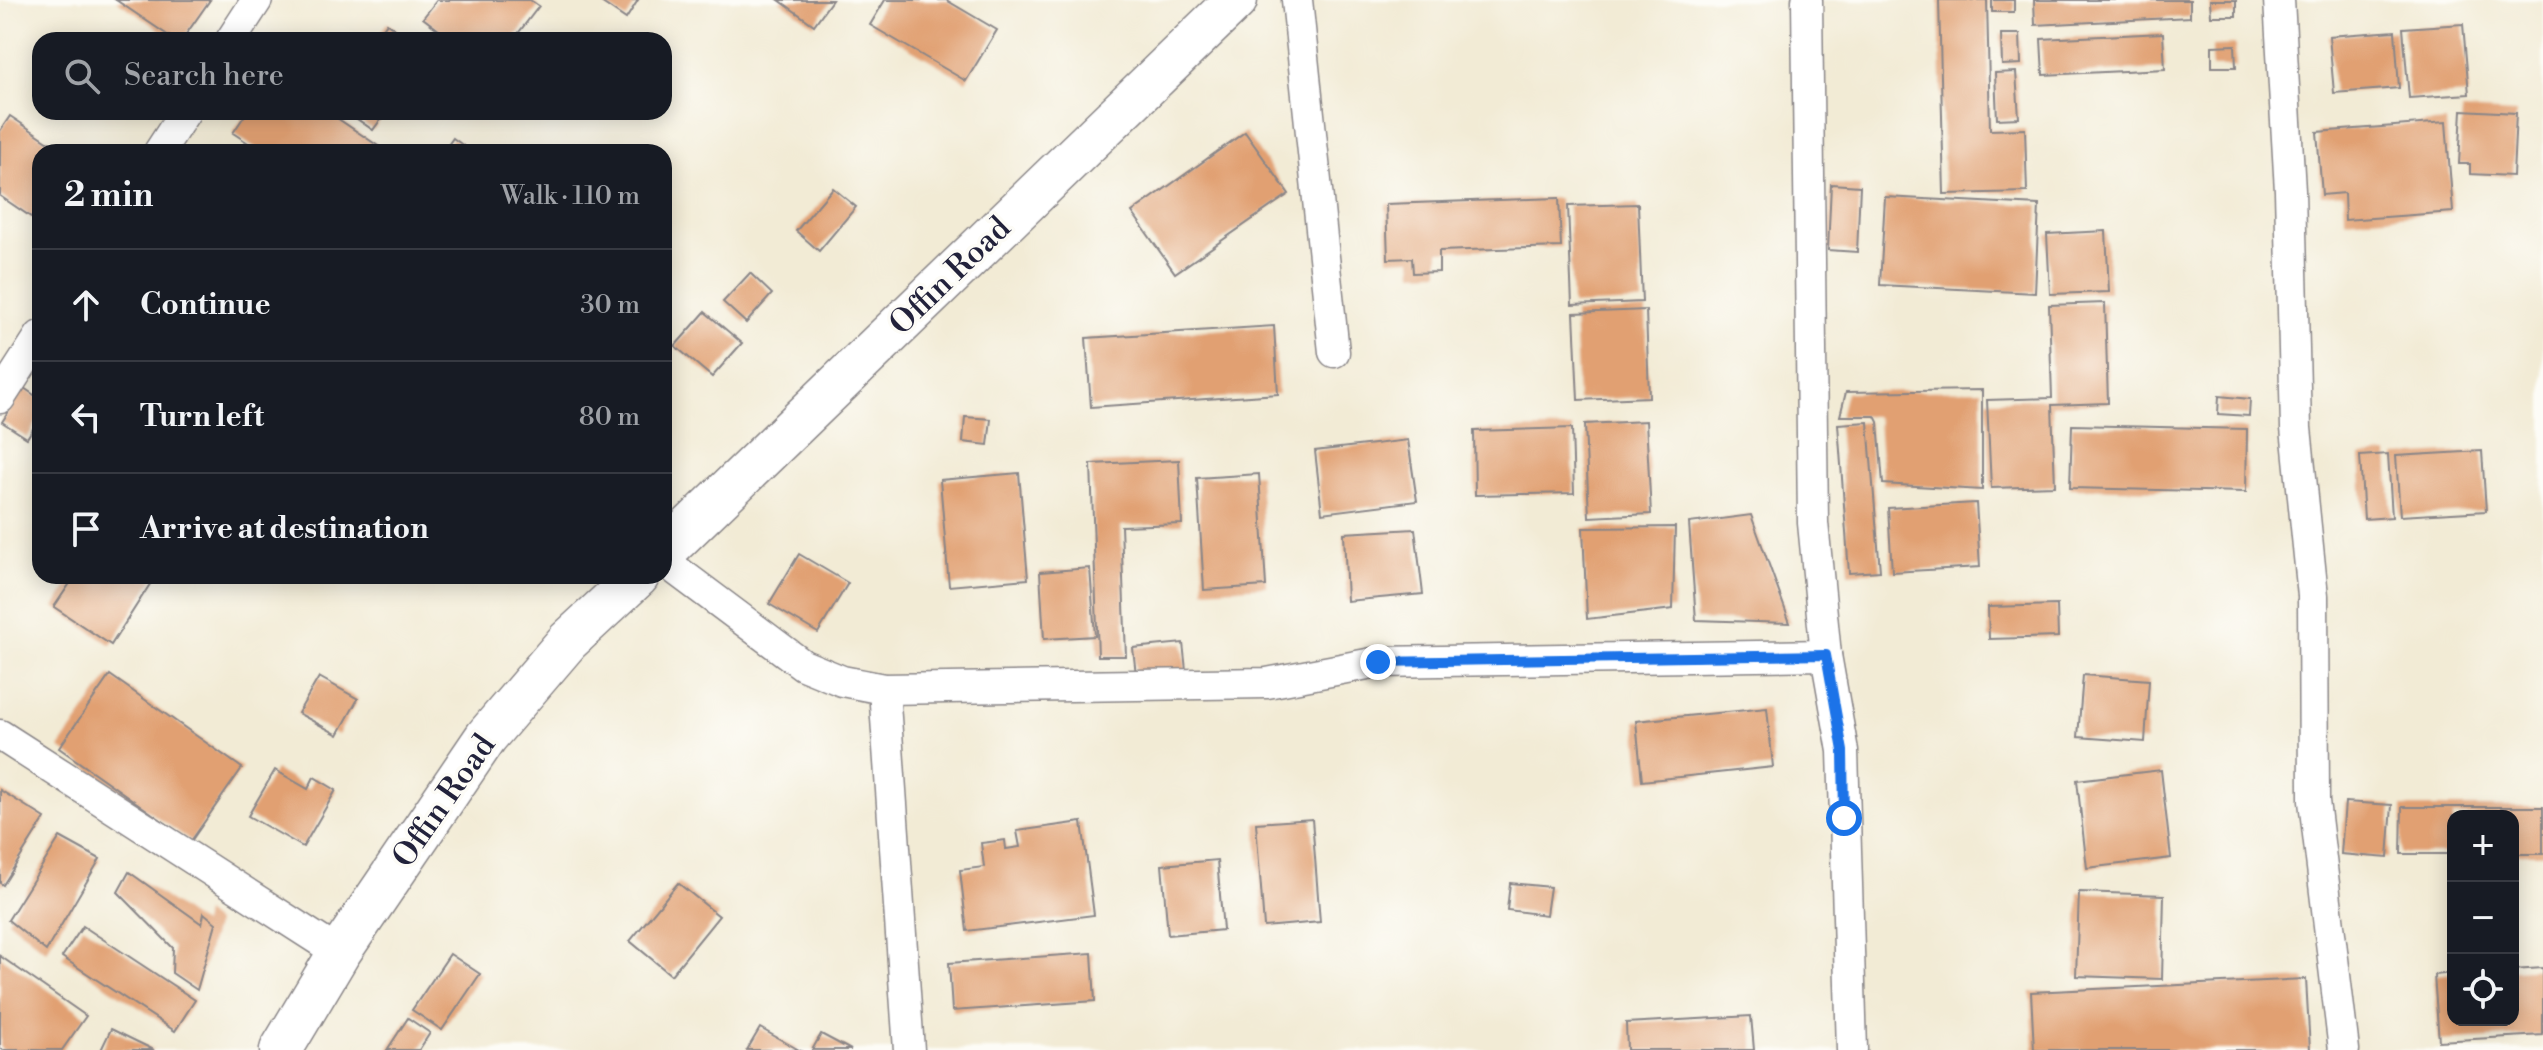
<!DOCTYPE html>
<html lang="en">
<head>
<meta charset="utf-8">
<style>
  :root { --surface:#171b24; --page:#20242c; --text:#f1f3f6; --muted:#9ea1a6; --line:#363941 }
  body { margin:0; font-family:"Libre Bodoni",serif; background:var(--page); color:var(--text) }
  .controls { position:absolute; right:24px; bottom:24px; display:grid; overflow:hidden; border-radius:16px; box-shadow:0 4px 20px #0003 }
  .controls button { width:72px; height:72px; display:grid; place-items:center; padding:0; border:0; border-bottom:2px solid var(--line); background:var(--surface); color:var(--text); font:40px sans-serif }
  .stop { position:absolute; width:24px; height:24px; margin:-18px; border:6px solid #1a73e8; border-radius:50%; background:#fff }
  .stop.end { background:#1a73e8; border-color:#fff; box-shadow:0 2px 8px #0008 }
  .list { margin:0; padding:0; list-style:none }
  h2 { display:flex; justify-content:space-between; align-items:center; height:104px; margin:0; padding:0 32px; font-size:34px }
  h2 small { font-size:26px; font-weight:400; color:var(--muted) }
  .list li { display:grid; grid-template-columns:52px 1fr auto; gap:24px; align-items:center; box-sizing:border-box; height:112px; padding:0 32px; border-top:2px solid var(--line) }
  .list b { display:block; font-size:30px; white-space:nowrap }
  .list em { font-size:26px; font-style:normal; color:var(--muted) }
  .icon { flex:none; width:44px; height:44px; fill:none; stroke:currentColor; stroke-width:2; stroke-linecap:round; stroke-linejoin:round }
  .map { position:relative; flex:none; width:2543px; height:1050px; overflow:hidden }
  .search { position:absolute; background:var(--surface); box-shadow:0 4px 20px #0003; left:32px; top:32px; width:640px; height:88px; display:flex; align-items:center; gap:20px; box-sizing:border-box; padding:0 28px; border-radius:24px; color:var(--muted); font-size:30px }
  .panel { position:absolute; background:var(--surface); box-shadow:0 4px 20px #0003; left:32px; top:144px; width:640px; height:440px; border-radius:24px }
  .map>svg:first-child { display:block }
  .building { fill:#e1a072 }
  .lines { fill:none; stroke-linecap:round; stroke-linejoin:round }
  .street-casing { stroke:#8a8688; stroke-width:33 }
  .secondary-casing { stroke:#8a8688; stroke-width:45 }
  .street { stroke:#fff; stroke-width:30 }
  .secondary { stroke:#fff; stroke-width:42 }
  .route { stroke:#1a73e8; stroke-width:10 }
  .labels { text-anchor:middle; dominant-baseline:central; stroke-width:7; stroke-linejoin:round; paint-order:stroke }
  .street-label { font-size:32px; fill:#22223b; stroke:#fdfcf7 }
</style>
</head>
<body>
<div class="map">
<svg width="2543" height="1050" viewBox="0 0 2543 1050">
  <rect width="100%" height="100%" fill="#fdfcf7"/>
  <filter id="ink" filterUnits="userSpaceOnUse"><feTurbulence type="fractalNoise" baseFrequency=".0125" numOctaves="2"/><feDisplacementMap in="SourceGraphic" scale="16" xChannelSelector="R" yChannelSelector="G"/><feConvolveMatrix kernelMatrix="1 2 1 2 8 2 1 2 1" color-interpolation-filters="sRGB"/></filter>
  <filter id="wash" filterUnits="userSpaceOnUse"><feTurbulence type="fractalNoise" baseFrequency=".006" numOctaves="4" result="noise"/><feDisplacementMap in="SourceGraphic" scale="32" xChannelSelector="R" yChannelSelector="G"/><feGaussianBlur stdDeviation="1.8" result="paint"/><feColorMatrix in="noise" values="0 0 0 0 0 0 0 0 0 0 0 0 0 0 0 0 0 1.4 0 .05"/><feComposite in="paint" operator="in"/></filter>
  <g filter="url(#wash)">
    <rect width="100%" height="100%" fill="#f2ebd5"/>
    <g id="blocks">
      <g class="building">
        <path d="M116,0H210L182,40H175Z"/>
        <path d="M437,0H530L539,6L513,40H452L423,18Z"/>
        <path d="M598,0H638L626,19Z"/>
        <path d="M779,0H832L814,25Z"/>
        <path d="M885,0H946L997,30L966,81L870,25Z"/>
        <path d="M1939,0H1987L1990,130L2025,129L2027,192L1944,194Z"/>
        <rect x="1992" y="0" width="22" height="12"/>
        <path d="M2034,0H2190V17L2035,25Z"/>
        <path d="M2210,0H2236V16H2211Z"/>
        <path d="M387,23L410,40H375Z"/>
        <path d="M2463,24L2469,94L2409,98L2403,28Z"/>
        <path d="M2395,31L2399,88L2334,93L2329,36Z"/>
        <path d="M2163,33L2165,69L2043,75L2041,39Z"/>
        <path d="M2001,34H2020L2021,64L2002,65Z"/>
        <path d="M2235,45L2236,67H2212V46Z"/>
        <path d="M2016,72L2019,118L1997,119L1995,73Z"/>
        <path d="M2462,110L2516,113L2513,176L2470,174V164H2459Z"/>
        <path d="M247,112H328L387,152H262L233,133Z"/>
        <path d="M347,112H386L373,130Z"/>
        <path d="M10,116L64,152H40V223L0,196V131Z"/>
        <path d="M2446,122L2453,212L2345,220L2344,193L2322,195L2317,132Z"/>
        <path d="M1245,132L1289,194L1175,273L1132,212Z"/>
        <path d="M453,138L472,152H443Z"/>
        <path d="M1831,184L1860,186L1857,252L1828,250Z"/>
        <path d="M833,188L856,207L819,251L796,231Z"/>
        <path d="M1885,197L2039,205L2035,293L1880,285Z"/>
        <path d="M1559,198L1561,247L1439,251V272L1413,273L1412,258L1388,259L1386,204Z"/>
        <path d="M1638,204L1642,302L1572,305L1568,206Z"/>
        <path d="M2106,231L2109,292L2050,294L2047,234Z"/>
        <path d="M750,273L772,294L746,323L723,302Z"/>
        <path d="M2105,303L2108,403L2052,405L2055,486L1991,488L1987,400L2052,398L2049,305Z"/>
        <path d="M1646,310L1649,397L1578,400L1574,313Z"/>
        <path d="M705,312L742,343L712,377L675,346Z"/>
        <path d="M1274,326L1278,394L1091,407L1086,338Z"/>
        <path d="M24,388L40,399V418L27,438L2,422Z"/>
        <path d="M1982,390V490L1883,484L1878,422L1875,416H1840L1846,392Z"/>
        <path d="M2219,396L2250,399L2249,416L2218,414Z"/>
        <path d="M965,417L991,419L988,445L963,442Z"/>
        <path d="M1646,421L1651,514L1589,517L1585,424Z"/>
        <path d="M1868,422L1880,571L1849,573L1838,424Z"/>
        <path d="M2072,425L2247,429L2246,492L2070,488Z"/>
        <path d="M1572,428L1574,493L1475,495L1474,431Z"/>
        <path d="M1408,440L1417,501L1322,513L1315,451Z"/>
        <path d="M2482,451L2486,511L2400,516L2396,456Z"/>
        <path d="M2388,454L2392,517L2364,519L2360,456Z"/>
        <path d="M1179,460L1182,524L1121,526L1126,656H1098L1091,464Z"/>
        <path d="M1019,473L1028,579L949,586L940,480Z"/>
        <path d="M1259,474L1266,586L1204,590L1197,478Z"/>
        <path d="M1976,503L1980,567L1892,572L1888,508Z"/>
        <path d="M1751,515L1790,623L1696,620L1689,523Z"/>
        <path d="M1675,527L1673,609L1587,619L1583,528Z"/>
        <path d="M1415,529L1423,594L1347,601L1344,533Z"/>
        <path d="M799,554L848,583L818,633L769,604Z"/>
        <path d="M1090,568L1095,636L1044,639L1040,572Z"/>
        <path d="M75,576H150L154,578L111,645L54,607Z"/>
        <path d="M2057,605L2058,637L1989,639L1988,607Z"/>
        <path d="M1183,643L1186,670L1136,675L1133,648Z"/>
        <path d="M110,675L242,768L191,841L59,748Z"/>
        <path d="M2083,675L2149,680L2145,742L2078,737Z"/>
        <path d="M319,677L358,699L338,735L298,713Z"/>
        <path d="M1767,708L1773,767L1642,781L1636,721Z"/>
        <path d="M275,770L308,789L314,777L336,790L303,847L248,816Z"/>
        <path d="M2161,770L2171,858L2087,868L2077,780Z"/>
        <path d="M0,790L45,818L3,885L0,883Z"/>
        <path d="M2345,802L2392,805L2388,858L2341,854Z"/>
        <path d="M2402,807H2543V854H2513V816H2453V854H2401Z"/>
        <path d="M1312,819L1320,922L1264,927L1256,823Z"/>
        <path d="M1082,822L1094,915L967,931L960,870L984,867L981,843L1005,840L1006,849L1020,847L1017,831Z"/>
        <path d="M60,837L100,859L46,951L8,920Z"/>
        <path d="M1217,860L1223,930L1168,935L1162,865Z"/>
        <path d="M129,872L202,924L204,913L216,923L197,990L172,973L173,948L118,892Z"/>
        <path d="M678,883L719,916L671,975L630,941Z"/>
        <path d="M1510,883L1550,887L1546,915L1507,910Z"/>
        <path d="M2079,892L2164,895L2162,979L2076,976Z"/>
        <path d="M83,926L195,1000L175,1031L62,957Z"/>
        <path d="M1092,953L1095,1001L952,1011L949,963Z"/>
        <path d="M450,954L480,974L442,1030L412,1010Z"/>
        <path d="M0,956L86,1016L62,1050H3L0,1048Z"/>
        <path d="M2543,968V1035L2439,1041L2434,975L2453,973V1020H2513V970Z"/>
        <path d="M2306,979L2310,1050H2034L2031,992Z"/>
        <path d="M1751,1016L1754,1050H1627L1626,1023Z"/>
        <path d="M408,1018L430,1033L419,1050H387Z"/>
        <path d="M760,1028L799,1050H747Z"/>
        <path d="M111,1029L154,1050H101Z"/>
        <path d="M821,1034L851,1050H812Z"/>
      </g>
    </g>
  </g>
  <g filter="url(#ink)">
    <use href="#blocks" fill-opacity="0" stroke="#8a8688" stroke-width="2"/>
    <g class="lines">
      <g class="street-casing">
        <g id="street">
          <path d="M1297,0L1334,352"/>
          <path d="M1807,0L1813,523L1826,655L1843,751L1852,1050"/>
          <path d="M2279,0L2290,191L2296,428L2313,596L2314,801L2344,1050"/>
          <path d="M231,40L257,0"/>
          <path d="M159,152L185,112"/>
          <path d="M0,398L40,336"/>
          <path d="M664,561L803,665L842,681L884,689L1267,683L1378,662L1826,655"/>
          <path d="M884,689L909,1050"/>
          <path d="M0,735L339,953"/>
        </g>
      </g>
      <g class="secondary-casing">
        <g id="secondary">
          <path d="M664,552L1236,0"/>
          <path d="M281,1050L339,953L486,737L568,641L638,576"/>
        </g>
      </g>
      <use href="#street" class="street"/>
      <use href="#secondary" class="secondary"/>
    </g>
  </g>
  <g class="lines" filter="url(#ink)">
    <path class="route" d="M1378,662L1826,655L1843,751L1844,818"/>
  </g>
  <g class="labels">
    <g class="street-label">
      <text transform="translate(950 276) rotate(-44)">Offin Road</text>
      <text transform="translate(444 801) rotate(-55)">Offin Road</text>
    </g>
  </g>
</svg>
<div class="controls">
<button>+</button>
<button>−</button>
<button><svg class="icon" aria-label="locate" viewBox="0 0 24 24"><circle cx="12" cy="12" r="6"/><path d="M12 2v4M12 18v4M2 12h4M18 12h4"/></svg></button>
</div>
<div class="stop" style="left:1844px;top:818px"></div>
<div class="stop end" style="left:1378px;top:662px"></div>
<div class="search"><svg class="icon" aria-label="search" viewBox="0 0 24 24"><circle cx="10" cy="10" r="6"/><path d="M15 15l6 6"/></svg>Search here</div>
<section class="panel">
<h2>2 min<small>Walk · 110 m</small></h2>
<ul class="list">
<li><svg class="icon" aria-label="ahead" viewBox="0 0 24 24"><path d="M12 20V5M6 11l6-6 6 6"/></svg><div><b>Continue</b></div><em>30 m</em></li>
<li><svg class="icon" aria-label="left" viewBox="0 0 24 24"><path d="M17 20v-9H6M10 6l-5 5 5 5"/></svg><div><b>Turn left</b></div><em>80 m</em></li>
<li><svg class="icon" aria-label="arrive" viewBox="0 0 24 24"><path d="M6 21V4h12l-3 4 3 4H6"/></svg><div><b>Arrive at destination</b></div></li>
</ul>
</section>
</div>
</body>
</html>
